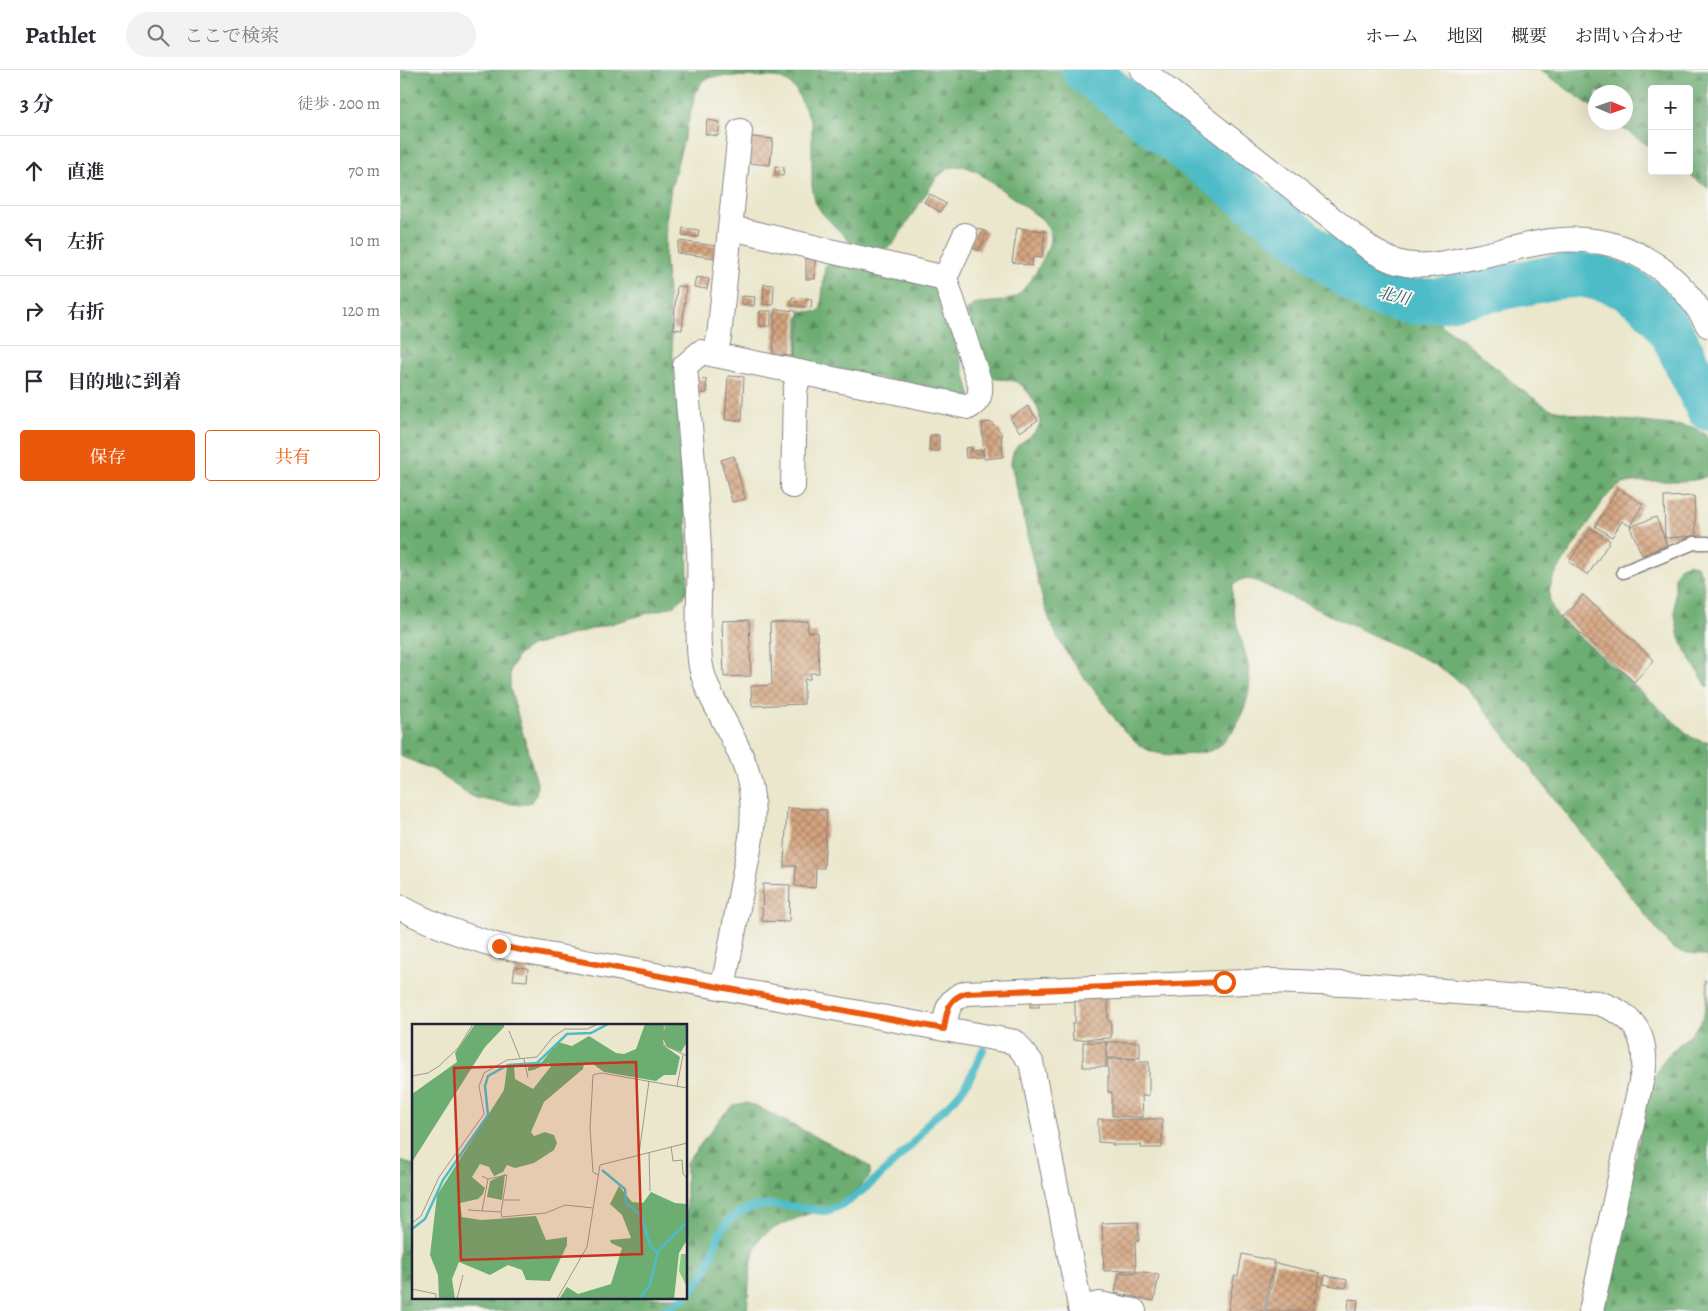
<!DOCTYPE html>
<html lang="ja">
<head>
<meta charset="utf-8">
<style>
  :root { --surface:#fff; --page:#f2f2f3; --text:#2b2b33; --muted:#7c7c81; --line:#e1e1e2; --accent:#ea580c }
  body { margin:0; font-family:Alegreya,"Noto Serif JP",serif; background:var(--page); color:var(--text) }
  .controls { position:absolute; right:15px; top:15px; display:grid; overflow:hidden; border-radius:5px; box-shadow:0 5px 20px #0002 }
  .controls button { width:45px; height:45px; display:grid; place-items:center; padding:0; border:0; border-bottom:1px solid var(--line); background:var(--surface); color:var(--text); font:25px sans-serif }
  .compass { position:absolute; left:1188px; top:15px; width:45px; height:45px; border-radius:50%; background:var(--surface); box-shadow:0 5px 20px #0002; rotate:92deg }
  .stop { position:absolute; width:15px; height:15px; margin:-11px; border:4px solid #ea580c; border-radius:50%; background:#fff }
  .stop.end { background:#ea580c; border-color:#fff; box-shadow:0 1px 5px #0008 }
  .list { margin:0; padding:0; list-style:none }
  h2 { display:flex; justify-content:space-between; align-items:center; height:65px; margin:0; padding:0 20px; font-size:21px }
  h2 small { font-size:16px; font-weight:400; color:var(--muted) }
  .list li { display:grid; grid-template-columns:32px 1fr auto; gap:15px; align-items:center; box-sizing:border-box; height:70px; padding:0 20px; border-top:1px solid var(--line) }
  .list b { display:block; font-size:19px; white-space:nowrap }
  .list em { font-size:16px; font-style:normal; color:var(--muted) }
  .actions { display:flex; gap:10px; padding:15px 20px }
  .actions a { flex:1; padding:11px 0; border:1px solid var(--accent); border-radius:5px; text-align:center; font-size:18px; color:var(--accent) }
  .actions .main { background:var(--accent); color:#fff }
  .icon { flex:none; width:28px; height:28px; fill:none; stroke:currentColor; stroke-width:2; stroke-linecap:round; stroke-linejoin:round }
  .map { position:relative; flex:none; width:1308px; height:1241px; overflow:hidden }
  header { display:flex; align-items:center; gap:30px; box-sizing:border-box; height:70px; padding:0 25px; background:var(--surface); border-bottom:1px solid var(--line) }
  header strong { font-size:24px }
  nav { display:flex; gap:28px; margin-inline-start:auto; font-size:18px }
  .search { width:350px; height:45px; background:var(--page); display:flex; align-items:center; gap:12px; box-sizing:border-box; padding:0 18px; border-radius:28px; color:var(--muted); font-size:19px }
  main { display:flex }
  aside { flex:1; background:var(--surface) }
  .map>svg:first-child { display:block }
  .forest { fill:url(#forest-firs); stroke:#476856 }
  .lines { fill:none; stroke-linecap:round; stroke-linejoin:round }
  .stream { stroke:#4ebcc7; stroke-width:8 }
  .river { stroke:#4ebcc7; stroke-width:45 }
  .building { fill:url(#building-cross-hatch) }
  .service-casing { stroke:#868484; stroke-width:15 }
  .minor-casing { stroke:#868484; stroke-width:26 }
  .service { stroke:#fff; stroke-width:12 }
  .minor { stroke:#fff; stroke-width:24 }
  .route { stroke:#ea580c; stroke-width:6 }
  .labels { text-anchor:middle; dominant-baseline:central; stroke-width:4; stroke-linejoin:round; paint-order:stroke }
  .water-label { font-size:16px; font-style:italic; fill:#31586c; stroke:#f6f6f2 }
  .inset-river { fill:none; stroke:#4ebcc7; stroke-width:2.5 }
  .inset-road { fill:none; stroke:#9b9892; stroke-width:1 }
  .view { fill:#c8321e; fill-opacity:0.15; stroke:#c8321e; stroke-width:2.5 }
  .inset-edge { fill:none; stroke:#22223b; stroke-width:2.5 }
</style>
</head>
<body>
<header>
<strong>Pathlet</strong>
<div class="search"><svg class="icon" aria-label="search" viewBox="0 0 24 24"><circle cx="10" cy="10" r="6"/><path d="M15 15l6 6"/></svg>ここで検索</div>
<nav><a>ホーム</a><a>地図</a><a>概要</a><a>お問い合わせ</a></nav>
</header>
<main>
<aside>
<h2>3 分<small>徒歩 · 200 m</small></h2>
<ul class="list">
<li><svg class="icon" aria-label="ahead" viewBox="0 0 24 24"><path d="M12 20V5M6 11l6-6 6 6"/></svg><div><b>直進</b></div><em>70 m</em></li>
<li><svg class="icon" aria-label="left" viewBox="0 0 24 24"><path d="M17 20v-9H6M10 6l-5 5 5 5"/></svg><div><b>左折</b></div><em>10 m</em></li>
<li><svg class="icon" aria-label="right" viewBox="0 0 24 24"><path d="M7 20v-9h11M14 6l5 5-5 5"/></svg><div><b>右折</b></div><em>120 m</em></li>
<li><svg class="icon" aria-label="arrive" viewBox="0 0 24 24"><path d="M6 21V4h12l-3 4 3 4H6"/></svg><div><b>目的地に到着</b></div></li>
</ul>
<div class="actions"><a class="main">保存</a><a>共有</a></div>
</aside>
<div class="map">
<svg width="1308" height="1241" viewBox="0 0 1308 1241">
  <defs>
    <pattern id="forest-firs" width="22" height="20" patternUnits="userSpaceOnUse" patternTransform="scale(1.25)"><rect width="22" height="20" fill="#6cad71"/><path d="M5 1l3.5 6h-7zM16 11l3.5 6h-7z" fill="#588c5e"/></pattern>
    <pattern id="building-cross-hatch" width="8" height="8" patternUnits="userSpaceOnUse" patternTransform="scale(1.25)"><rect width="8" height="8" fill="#d4a47f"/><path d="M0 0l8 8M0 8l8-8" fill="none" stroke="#ac8569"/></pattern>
  </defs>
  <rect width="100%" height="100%" fill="#f6f6f2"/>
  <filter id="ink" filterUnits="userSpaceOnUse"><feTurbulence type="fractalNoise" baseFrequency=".02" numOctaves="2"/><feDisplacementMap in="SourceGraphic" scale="10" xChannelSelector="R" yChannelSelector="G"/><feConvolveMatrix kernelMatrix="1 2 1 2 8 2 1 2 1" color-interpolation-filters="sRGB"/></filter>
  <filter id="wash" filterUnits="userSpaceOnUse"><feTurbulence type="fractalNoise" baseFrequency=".0096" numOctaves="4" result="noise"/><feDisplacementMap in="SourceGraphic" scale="20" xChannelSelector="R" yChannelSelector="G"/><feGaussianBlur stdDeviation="1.12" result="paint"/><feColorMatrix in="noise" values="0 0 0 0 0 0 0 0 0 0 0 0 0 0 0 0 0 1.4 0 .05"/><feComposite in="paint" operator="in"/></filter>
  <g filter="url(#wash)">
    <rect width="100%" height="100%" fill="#ebe7cc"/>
    <g class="forest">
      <path d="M0,0H669L948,218L976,234L1002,240L1037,252L1065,271L1119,318L1148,338L1184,346L1292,357L1304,363L1308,369V405C1292,418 1236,404 1217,417C1204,426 1197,441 1188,454C1177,471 1165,489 1154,506C1147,524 1147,531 1158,547L1291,667L1304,672L1308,671V891L1307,887C1294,881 1282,886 1270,876L1072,624L1055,608L1033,593L854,510L842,509L833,515C827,550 857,592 848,626C843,644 833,666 818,677C811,682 800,683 792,684C740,690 730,669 702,631C685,607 663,583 652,555C642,532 637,507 631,482C625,453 618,423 611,394C613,370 625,375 637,359C647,346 630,321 618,313C610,308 597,310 588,308L566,242C577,226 600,237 616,226C628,218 648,185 650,170C651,162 647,156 642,149L576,101L563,96L549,98L537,107L493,174L484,180L474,182L456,176L448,170L422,143L415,132L412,116V53L396,20L388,12L376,7L317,6L303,10L296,22L271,118L266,151L265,187L287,461L288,517L284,527L274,536L131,576L118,585L110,601V618L137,713L136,724L131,732L120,735L79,729L67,724L34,700L0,686Z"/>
      <path d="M1140,0H1308V118L1284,101H1289V19H1252V78L1215,53L1226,52V22H1196L1195,39Z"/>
      <path d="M430,193L534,217L545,232L571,327L396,290L398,248L402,241L417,242L421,238L425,196Z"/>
      <path d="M1288,493L1297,496L1302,504L1308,550V618L1285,580L1278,563L1275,544V507L1279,497Z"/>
      <path d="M1308,908V1241H1201L1250,1020C1255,1006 1259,994 1270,983C1281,972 1297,961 1303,946C1308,934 1307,920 1308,908Z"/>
      <path d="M345,1033L356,1036L464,1092L470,1098V1105C463,1115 450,1126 439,1132C421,1141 368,1155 359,1170C349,1187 349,1221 347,1241H0V1091L14,1095V1227H286V1093L325,1043L334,1035Z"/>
    </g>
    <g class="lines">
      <g class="stream">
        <path d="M286,1226C295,1218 301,1210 306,1199C315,1181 317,1158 334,1146C351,1133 377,1134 397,1137C406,1138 415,1141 423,1141C448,1140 496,1091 513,1073C520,1066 525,1056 532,1049C543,1040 554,1032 562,1020C571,1009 577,993 583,980"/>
        <path d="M263,1241L285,1227"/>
      </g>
      <path class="river" d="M684,0L954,210L979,225L1011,232L1040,230L1156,207L1181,205L1204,209L1226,218L1246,231L1263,249L1276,271L1308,338"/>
    </g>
    <g id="blocks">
      <g class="building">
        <path d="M307,50L320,52L318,66L305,64Z"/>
        <path d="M351,67L373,69L370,95L348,93Z"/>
        <path d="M375,96L384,97L383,106L375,105Z"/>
        <path d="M530,124L546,134L540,142L524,132Z"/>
        <path d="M283,158L299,160L298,167L282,165Z"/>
        <path d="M577,158L587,162L579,181L569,176Z"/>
        <path d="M617,158L645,161L642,188L633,187L632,196L612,192Z"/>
        <path d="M279,171L317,176L316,188L277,183Z"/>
        <rect x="406" y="189" width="9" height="20"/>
        <path d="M296,207L309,209L307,219L294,217Z"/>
        <path d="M364,214L374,215L373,235L363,234Z"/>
        <path d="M277,216L286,217L282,260L273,259Z"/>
        <path d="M343,226L355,227L354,236L342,234Z"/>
        <path d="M392,227L412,229L411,238L391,235Z"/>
        <path d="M375,239L396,241L393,286L373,285Z"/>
        <rect x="360" y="241" width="11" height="15"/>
        <path d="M328,306L344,307L342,351L325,350Z"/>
        <path d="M306,309L307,323L298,324L297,310Z"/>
        <path d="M628,336L638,350L620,362L610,348Z"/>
        <path d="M591,352L601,362L603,387L584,389L582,353Z"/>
        <path d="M530,365H539V381H529Z"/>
        <path d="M572,377V381L582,380V387L566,388L565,378Z"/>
        <path d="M334,386L345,429L332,432L321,390Z"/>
        <path d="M1218,418L1243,434L1230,456L1222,451L1212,467L1195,456Z"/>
        <path d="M1294,426L1296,466L1265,468L1264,427Z"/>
        <path d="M1256,447L1267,475L1242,485L1230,457Z"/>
        <path d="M1191,458L1210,471L1188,505L1169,492Z"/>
        <path d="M1183,525L1254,590L1234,612L1162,547Z"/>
        <path d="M349,550L351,606L324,607L322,551Z"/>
        <path d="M408,551V562H417L419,603H410V609H404V634L352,636L351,616L372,615L370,553Z"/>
        <path d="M387,738L427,740L424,798H416L415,818L395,816L396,796H384Z"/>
        <path d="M363,814L390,815L389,852L362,851Z"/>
        <path d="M115,897L128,898L127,911L113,910Z"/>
        <path d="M708,926V951H711V968L673,970L672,953H675V928Z"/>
        <rect x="630" y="929" width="9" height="8"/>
        <rect x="683" y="972" width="23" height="25"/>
        <rect x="707" y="972" width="33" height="16"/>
        <path d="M708,989H735L736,992H749V1025L742,1026L743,1047L712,1046V1022H708Z"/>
        <path d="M698,1049H762V1078H741L742,1075H712L713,1073L698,1072Z"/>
        <path d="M738,1152L739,1171H735L736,1200L704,1201L702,1153Z"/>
        <path d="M842,1184L874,1191L864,1241H828L834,1206H838Z"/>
        <path d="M876,1193L920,1203L912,1241H866Z"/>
        <path d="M744,1202L759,1205L754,1231L715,1223L719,1203Z"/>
        <path d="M925,1205L947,1210L946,1218L923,1214Z"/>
        <path d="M949,1229L958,1230L957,1241H948Z"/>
      </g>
    </g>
  </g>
  <g filter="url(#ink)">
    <use href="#blocks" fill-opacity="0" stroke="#868484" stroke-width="1"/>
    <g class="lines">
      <g class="service-casing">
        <path id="service" d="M1223,502L1294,473H1308"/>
      </g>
      <g class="minor-casing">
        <g id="minor">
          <path d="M742,0L973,181C980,184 987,189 994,191C1022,201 1052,191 1080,186C1103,181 1127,174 1151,171C1220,162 1276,196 1308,255"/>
          <path d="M330,159L345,161L545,208"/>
          <path d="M315,285L319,267L340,61"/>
          <path d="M393,416L395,321L399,302"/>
          <path d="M0,837C32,855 64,866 99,876L615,972L631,992L681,1241"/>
          <path d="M323,918L351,768C358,713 344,690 320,643C311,626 302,609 300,590C296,554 301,517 299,480C296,419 290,357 285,296L301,282L569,337C579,331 581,325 580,314L545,208L565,165"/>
          <path d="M544,959C547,941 547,929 566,923L872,911L966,915L1198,933C1233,944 1246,963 1244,998L1191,1241"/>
          <path d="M680,1238L700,1234L734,1241"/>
        </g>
      </g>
      <use href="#service" class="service"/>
      <use href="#minor" class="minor"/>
    </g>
  </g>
  <g class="lines" filter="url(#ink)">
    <path class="route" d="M99,876L544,959C547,941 547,929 566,923L824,912"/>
  </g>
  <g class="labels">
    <g class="water-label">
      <text transform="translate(994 226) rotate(14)">北川</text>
    </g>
  </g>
  <g transform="translate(12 954)">
    <rect width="275" height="275" fill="#ebe7cc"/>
    <path d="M63,0H92V3L73,23L0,138V70L45,38L43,29ZM233,0H252L251,21L268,33L264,51H252L244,57L192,48L181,40H172L171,45L132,78L119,108L122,112L133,108L142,111L145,119L142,126L122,139L103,144L95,141L91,148L82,152L77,143L68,140L60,153L73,164L71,170L66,175L48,179L50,193L69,196L124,192L134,216L155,213V221L138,257L114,256L110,246L96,241L78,251L47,238L40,255L43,275H27L26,251L18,231L25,171L92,66L95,43L102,42L103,55L121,65L140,41L136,39L122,46L116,47V43L130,38L146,18L160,22L177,12L204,29L212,30L224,25ZM254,0H275V18L269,28L255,23L250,13ZM93,150L90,176L75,173L78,157ZM207,162L220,178L231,179L239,168L263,179L275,180V216L267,229L262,275H147L155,263L166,270L199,260L210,224L199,219L198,216L219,214L210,191L198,180Z" fill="#6cad71"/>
    <path d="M269,230H275V263L267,247Z" fill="#85c983"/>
    <path class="inset-river" d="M190,146L213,165L214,179L229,191L238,221L245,229M0,205L13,195L31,156L76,91L73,62L76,52L96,41L125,39L155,10L179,9L196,0M227,275L238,261L246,227L275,198"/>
    <path class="inset-road" d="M253,0L249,13L252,21L275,32M97,7L108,34M112,35L116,54M0,52L16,49L27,42L46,24L61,0M265,62L271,31M259,122L261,137L270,136L271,150L275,154M237,128L238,167M227,130L237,57M186,151L181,148L178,104L181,51L189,49L275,64M70,152L76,155L95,151L89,188M91,176H108M56,186L89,188L90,193L134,189L153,181L181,184M70,187L76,155M0,199L9,192L27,153L72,90L67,62L72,49L95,36L125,33L141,13L153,5H175L186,0M0,265L24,270V275M45,275L51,251M145,275L175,223L188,141L275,119"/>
    <path class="view" d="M224,38L230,230L49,236L42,44Z"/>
    <rect width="275" height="275" class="inset-edge"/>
  </g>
</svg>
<div class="controls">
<button>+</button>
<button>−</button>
</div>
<svg class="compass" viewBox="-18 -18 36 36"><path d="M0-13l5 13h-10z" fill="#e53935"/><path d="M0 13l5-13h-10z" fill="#7c7c81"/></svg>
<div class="stop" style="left:824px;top:912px"></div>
<div class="stop end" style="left:99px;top:876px"></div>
</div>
</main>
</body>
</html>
